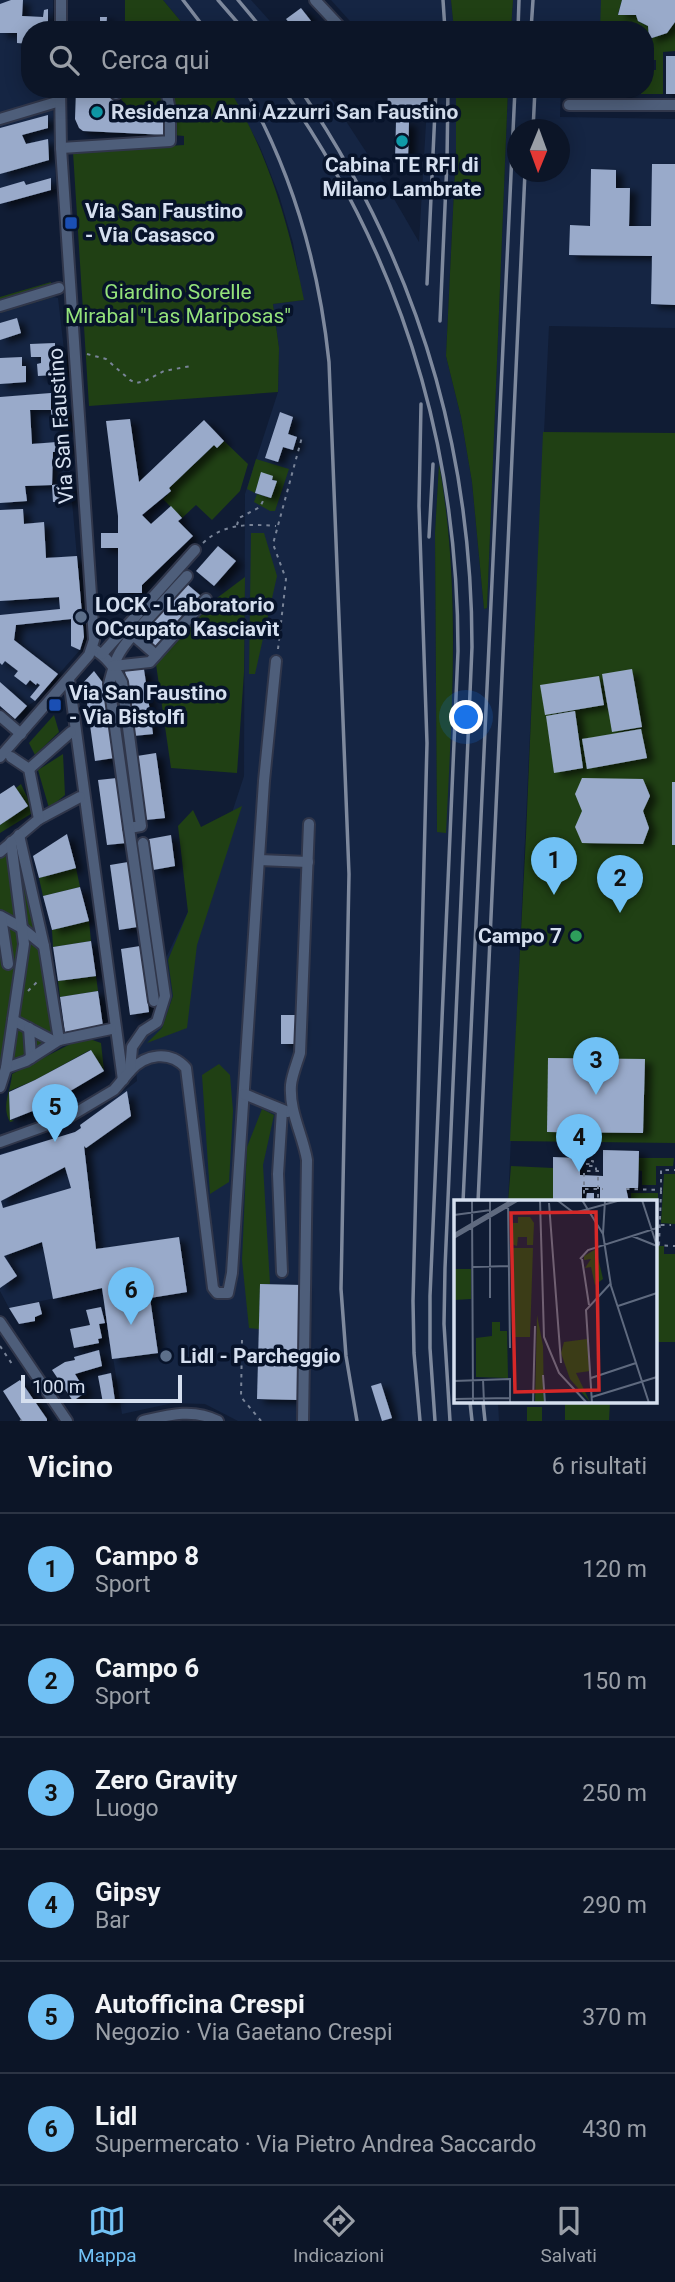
<!DOCTYPE html>
<html lang="it">
<head>
<meta charset="utf-8">
<style>
  :root { --surface:#0c1527; --page:#151e2f; --text:#f1f3f6; --muted:#9a9fa7; --line:#2c3444; --accent:#71c1f5 }
  body { margin:0; font-family:Roboto,sans-serif; background:var(--page); color:var(--text) }
  .compass { position:absolute; left:507px; top:119px; width:63px; height:63px; border-radius:50%; background:var(--surface); box-shadow:0 4px 18px #0003; rotate:181deg }
  .scale { position:absolute; left:21px; bottom:18px; width:161px; box-sizing:border-box; padding-left:7px; border:4px solid #d5dfef; border-top:0; font-size:19px; line-height:24px; white-space:nowrap; color:#d5dfef; -webkit-text-stroke:5px #07132a; paint-order:stroke }
  .you { position:absolute; left:467px; top:718px; width:24px; height:24px; margin:-18px; border:5px solid #fff; border-radius:50%; background:#1a73e8; box-shadow:0 0 0 10px #1a73e833 }
  .badge { display:grid; place-items:center; width:46px; height:46px; border-radius:50%; background:var(--accent); color:#111; font-size:23px; font-weight:700 }
  .pin { position:absolute; translate:-50% -58px; filter:drop-shadow(0 2px 4px #0008) }
  .pin::after { content:''; position:absolute; top:37px; width:24px; height:21px; background:inherit; clip-path:polygon(0 0,100% 0,50% 100%) }
  .list { margin:0; padding:0; list-style:none }
  h2 { display:flex; justify-content:space-between; align-items:center; height:91px; margin:0; padding:0 28px; font-size:30px }
  h2 small { font-size:23px; font-weight:400; color:var(--muted) }
  .list li { display:grid; grid-template-columns:46px 1fr auto; gap:21px; align-items:center; box-sizing:border-box; height:112px; padding:0 28px; border-top:2px solid var(--line) }
  .list b { display:block; font-size:26px; white-space:nowrap }
  .list p { margin:0; font-size:23px; white-space:nowrap; color:var(--muted) }
  .list em { font-size:23px; font-style:normal; color:var(--muted) }
  .icon { flex:none; width:38px; height:38px; fill:none; stroke:currentColor; stroke-width:2; stroke-linecap:round; stroke-linejoin:round }
  .map { position:relative; flex:none; width:675px; height:1421px; overflow:hidden }
  .search { position:absolute; background:var(--surface); box-shadow:0 4px 18px #0003; left:21px; right:21px; top:21px; height:77px; display:flex; align-items:center; gap:18px; box-sizing:border-box; padding:0 24px; border-radius:28px; color:var(--muted); font-size:26px }
  .sheet { height:763px; background:var(--surface) }
  nav { display:flex; justify-content:space-around; align-items:center; box-sizing:border-box; height:98px; border-top:2px solid var(--line); background:var(--surface); font-size:19px; color:var(--muted) }
  nav a { display:grid; justify-items:center; gap:4px }
  nav .on { color:var(--accent) }
  .map>svg:first-child { display:block }
  .built { fill:#152543; fill-rule:evenodd }
  .green { fill:#204014 }
  .building { fill:#99aaca; fill-rule:evenodd; filter:url(#shadow) }
  .lines { fill:none; stroke-linecap:round; stroke-linejoin:round }
  .minor-casing { stroke:#30364a; stroke-width:14 }
  .path { stroke:#798498; stroke-width:2; stroke-dasharray:3.5 5; stroke-linecap:butt }
  .minor { stroke:#4e5e7a; stroke-width:10 }
  .rail { stroke:#7e899d; stroke-width:3.5 }
  .culture-dot { fill:#0f9aa8; stroke:#07132a; stroke-width:2.5 }
  .transit-dot { fill:#1a4fb4; stroke:#07132a; stroke-width:2.5 }
  .service-dot { fill:#5c6f8a; stroke:#07132a; stroke-width:2.5 }
  .leisure-dot { fill:#2e9e5b; stroke:#07132a; stroke-width:2.5 }
  .labels { text-anchor:middle; dominant-baseline:central; stroke-width:7; stroke-linejoin:round; paint-order:stroke }
  .poi-label { font-size:21px; font-weight:bold; fill:#d5dfef; stroke:#07132a; text-anchor:start }
  .park-label { font-size:21px; fill:#94e27a; stroke:#07132a }
  .street-label { font-size:21px; fill:#d5dfef; stroke:#07132a }
  .inset-road { fill:none; stroke:#5f6a7f; stroke-width:2 }
  .view { fill:#d62828; fill-opacity:0.15; stroke:#d62828; stroke-width:3.5 }
  .inset-edge { fill:none; stroke:#d5dfef; stroke-width:3.5 }
</style>
</head>
<body>
<div class="map">
<svg width="675" height="1421" viewBox="0 0 675 1421">
  <defs>
    <filter id="shadow"><feDropShadow dx="7" dy="4" stdDeviation="3.5" flood-color="#0009"/></filter>
  </defs>
  <rect width="100%" height="100%" fill="#101c34"/>
  <g class="built">
    <path d="M0,0H53V30H30V89H52L56,189L0,204Z"/>
    <path d="M163,0H251L278,30H188Z"/>
    <path d="M331,0H451L454,30H358Z"/>
    <path d="M513,0H675V51H645V30H511Z"/>
    <path d="M229,89H325L372,161L419,242L428,89H456V149L446,356L461,417L472,482L484,609L487,608L508,89H561L560,117L675,119V328L549,326L508,1202H456V1402H498L499,1421H238L205,1404L173,1403L122,1414L102,1288L9,1308L0,1291V1154L75,1132L80,1128V1125L137,1081L135,1055L147,1034L159,1025L164,962L225,834L244,776L245,494L278,392L279,348L273,304L303,300L293,243L279,195L260,147ZM518,130H560V172H518ZM439,468L451,549L454,632L452,706L437,832L435,533Z"/>
    <path d="M53,297L58,298L64,350L72,501L84,637L80,650L35,701L27,706L0,682V313Z"/>
  </g>
  <g class="green">
    <path d="M125,0H163L188,30H125Z"/>
    <path d="M451,0H513L511,30H454Z"/>
    <path d="M601,0H622L618,14L636,15L638,21L648,26L649,39L667,33L675,22V51L663,52V94H641V89H645V70H656V60H645V30H600Z"/>
    <path d="M126,89H160L164,106H127L118,96Z"/>
    <path d="M169,89H229C269,155 289,225 304,300L273,304L279,348L278,392L89,406L73,152L184,145V136L173,135Z"/>
    <path d="M456,89H508L487,608L484,609L472,482L461,417L446,356L456,149Z"/>
    <path d="M51,282L53,297L0,313V297Z"/>
    <path d="M543,432L675,433V1143L510,1141L526,836Z"/>
    <path d="M224,441L248,464L240,491L212,520L196,505L182,518L163,499L171,491L169,488L214,445L217,447Z"/>
    <path d="M256,459L289,469L275,511H270L254,502L257,494L271,498L276,481L261,473L255,493L247,489Z"/>
    <path d="M439,464C461,586 452,709 446,833L437,832L435,533Z"/>
    <path d="M251,533H264L277,576L255,674H249Z"/>
    <path d="M245,577L244,672L237,773L171,768L156,664L217,598Z"/>
    <path d="M54,715L59,732L35,755L29,743Z"/>
    <path d="M63,754L65,795L49,808L38,770Z"/>
    <path d="M21,784L34,812L0,833V825L28,806L16,788Z"/>
    <path d="M242,806L197,945L187,1028L147,1043L162,1028L173,996L168,960L188,912L178,826L193,810L201,827Z"/>
    <path d="M19,835L59,1040L0,1070V852Z"/>
    <path d="M76,868L80,887L43,896L39,878Z"/>
    <path d="M89,921L91,941L53,947L52,930Z"/>
    <path d="M96,976L98,991L60,997L58,981Z"/>
    <path d="M84,1037L101,1043L104,1071L90,1050L35,1080L9,1091L10,1119L14,1121L10,1122C1,1105 11,1091 12,1074Z"/>
    <path d="M219,1064L230,1075L233,1111L229,1182L210,1194L202,1075Z"/>
    <path d="M262,1109L274,1115L263,1165L270,1284H260L259,1329L249,1328L242,1260L247,1147Z"/>
    <path d="M639,1158H674L673,1166H656V1185H642V1171L638,1170Z"/>
    <path d="M511,1166L553,1168V1202H508Z"/>
    <path d="M664,1174H675V1224L661,1223Z"/>
    <path d="M631,1193H658V1210H656V1202H631Z"/>
    <path d="M656,1246H664V1254H675V1342H656Z"/>
    <path d="M565,1402H610L609,1420H565Z"/>
    <rect x="527" y="1407" width="15" height="14"/>
  </g>
  <g class="building">
    <path d="M11,0H23L22,16L43,17L44,10L48,9V30H30V44L17,43V33H0V4Z"/>
    <path d="M622,0H675V22L667,33L649,39L648,26L638,21L636,15H618Z"/>
    <path d="M301,8L318,30H295L286,19Z"/>
    <path d="M100,17H107L106,30H73V24L100,25Z"/>
    <rect x="666" y="56" width="9" height="38"/>
    <path d="M76,89H100V92L108,93L118,107V114L155,115V110H168L167,135L83,131L79,128L75,119Z"/>
    <path d="M388,89H428L427,112L387,111Z"/>
    <rect x="599" y="89" width="28" height="5"/>
    <path d="M48,115V128L22,135L26,144L48,139L49,160L0,174V128Z"/>
    <path d="M396,121L409,122L408,160H395Z"/>
    <path d="M652,164H675V305L651,304L652,256L569,255L570,225L590,226L591,169L616,170V188H630L629,226H651Z"/>
    <path d="M51,178V190L0,204V188L24,181L26,185Z"/>
    <path d="M17,318L21,333L0,340V323Z"/>
    <path d="M55,343V350H64L66,374L38,376L37,364L41,363V357H31L30,344Z"/>
    <path d="M22,357V366H26V382L0,384V358Z"/>
    <path d="M51,393V410H30L32,444L69,441V451L53,452L52,485L71,484L72,501L53,502L52,485L25,486L27,501L0,503V397Z"/>
    <path d="M67,408L68,429H52L51,410Z"/>
    <path d="M280,412L293,417L288,434L297,437L293,450L283,447L278,462L265,458Z"/>
    <path d="M130,419L139,482L204,420L224,441L217,448L214,445L169,488L171,491L142,515L151,524L171,506L182,518L178,521L193,536L142,585V593H118V548H101V533H118V516L106,421Z"/>
    <path d="M261,472L273,476L272,480L277,481L271,498L255,493Z"/>
    <path d="M23,509L24,524L44,522L46,558L77,556L84,637L80,650L71,646V619L16,625L14,640L58,674L35,701L30,697L40,685L37,683L36,685L30,680L26,685L14,676L18,671L5,661L2,665L0,663V615L60,609L59,597L0,601V510Z"/>
    <path d="M218,546L236,561L214,586L196,571Z"/>
    <path d="M187,584L201,596L156,647L142,634Z"/>
    <path d="M144,669L153,734L134,736L125,671Z"/>
    <path d="M632,669L642,727L612,732L602,674Z"/>
    <path d="M94,671L103,683L114,758L95,761L85,689L81,685Z"/>
    <path d="M599,676L604,705L545,715L540,685Z"/>
    <path d="M0,682L27,706L15,719L0,706Z"/>
    <path d="M575,711L583,768L554,773L546,716Z"/>
    <path d="M641,729L647,758L587,769L582,739Z"/>
    <path d="M156,753L165,818L146,820L137,756Z"/>
    <path d="M117,778L126,843L107,845L98,780Z"/>
    <path d="M582,778L643,779L650,796L643,811L649,828L643,844L582,843L575,827L582,811L575,794Z"/>
    <rect x="672" y="782" width="3" height="63"/>
    <path d="M14,785L28,806L0,825V794Z"/>
    <path d="M67,834L76,868L39,878L33,856Z"/>
    <path d="M171,835L175,866L153,870L149,839Z"/>
    <path d="M128,862L137,927L119,930L110,865Z"/>
    <path d="M80,887L89,921L52,930L43,896Z"/>
    <path d="M91,941L96,976L58,981L53,947Z"/>
    <path d="M140,946L149,1012L130,1015L121,949Z"/>
    <path d="M98,991L103,1026L65,1032L60,997Z"/>
    <path d="M281,1015H298L297,1044H281Z"/>
    <path d="M91,1050L104,1071L45,1106L10,1120L9,1092L35,1080Z"/>
    <path d="M548,1058L645,1059L643,1133L547,1132Z"/>
    <path d="M127,1091L131,1116L86,1148L84,1146L96,1249L179,1237L187,1292L150,1298L158,1353L112,1359L102,1288L53,1299L42,1242L4,1256L17,1276L0,1288V1155L75,1132L81,1128L80,1125ZM65,1167L71,1188L3,1208L1,1201Z"/>
    <path d="M603,1150L639,1151L638,1188H626L629,1202H600V1187H582V1202H553V1157L580,1158V1175L603,1176Z"/>
    <path d="M587,1193H594V1201L586,1200Z"/>
    <path d="M260,1284L301,1285L298,1400L257,1399Z"/>
    <path d="M39,1302L42,1314L35,1317V1321L19,1324L9,1308Z"/>
    <path d="M101,1307L105,1323L99,1324L102,1338L98,1339L99,1343L74,1348L70,1329L90,1325L86,1310Z"/>
    <path d="M99,1350L102,1366L75,1374L86,1392L73,1401L52,1370L65,1362L75,1360L74,1357Z"/>
    <path d="M111,1373L115,1401L103,1403L98,1376Z"/>
    <path d="M20,1380L47,1419V1421H22L3,1391Z"/>
    <path d="M381,1383L392,1418L382,1421L371,1386Z"/>
  </g>
  <g class="lines">
    <g class="minor-casing">
      <g id="minor">
        <path d="M61,0V30"/>
        <path d="M315,0L343,30"/>
        <path d="M116,94L121,89"/>
        <path d="M569,105H675"/>
        <path d="M0,119L60,101"/>
        <path d="M61,148L170,141V111L166,89"/>
        <path d="M0,306L59,288"/>
        <path d="M133,635L187,576"/>
        <path d="M92,648C107,657 114,667 122,682L141,826L129,828L109,684C115,660 117,653 133,635L156,655"/>
        <path d="M102,654L195,550"/>
        <path d="M113,666L150,662L206,599"/>
        <path d="M69,679L123,1080"/>
        <path d="M0,716L21,734"/>
        <path d="M0,757L89,655L94,640L61,148L60,89"/>
        <path d="M29,769L71,732"/>
        <path d="M39,819L80,797"/>
        <path d="M129,828L154,1001"/>
        <path d="M0,852L39,819L29,769L11,757"/>
        <path d="M259,860L308,862"/>
        <path d="M0,916L22,928L44,946"/>
        <path d="M1,917L8,964"/>
        <path d="M13,1020L55,1042"/>
        <path d="M29,1028L31,1058"/>
        <path d="M59,1040L111,1029"/>
        <path d="M6,1068L26,1061L59,1040L44,946L19,835"/>
        <path d="M130,1071C145,1054 170,1050 186,1068L213,1288L217,1293H228L232,1273L264,781L276,661"/>
        <path d="M0,1087L6,1068L24,944L11,842"/>
        <path d="M244,1094L288,1112"/>
        <path d="M0,1142L67,1118L114,1090L130,1071L132,1047L143,1031L157,1022L165,996L143,843"/>
        <path d="M282,1272L278,1174L282,1110"/>
        <path d="M0,1322L67,1421"/>
        <path d="M143,1421C168,1415 193,1408 218,1421"/>
        <path d="M303,1421L307,1160C303,1135 289,1112 291,1085C292,1075 297,1063 300,1053L309,824"/>
      </g>
    </g>
    <g class="path">
      <path d="M87,354L106,359L130,380L136,383L145,381L164,371L191,366"/>
      <path d="M237,525L239,518L260,507L263,501"/>
      <path d="M203,543C224,523 249,524 276,526"/>
      <path d="M278,649L286,579L273,544L302,437"/>
      <path d="M28,991L39,980"/>
      <path d="M591,1161H593V1164H586V1166H596V1170"/>
      <path d="M585,1189H603"/>
      <path d="M626,1189L661,1190V1170H675"/>
      <path d="M584,1202V1171H598V1202"/>
      <path d="M661,1225H671"/>
      <path d="M656,1245L675,1246"/>
      <path d="M659,1245L661,1191"/>
      <path d="M242,1340L241,1397L261,1421"/>
      <path d="M0,1346L14,1367"/>
      <path d="M20,1421L22,1420"/>
    </g>
    <use href="#minor" class="minor"/>
    <g class="rail">
      <path d="M183,0L206,30"/>
      <path d="M218,0L244,30"/>
      <path d="M238,0L263,30"/>
      <path d="M443,0L445,30"/>
      <path d="M518,30L519,0"/>
      <path d="M531,30L533,0"/>
      <path d="M245,89C293,174 319,266 329,362L349,874L341,1289L346,1356L357,1421"/>
      <path d="M283,89C401,257 458,446 458,651L430,1296V1348L435,1421"/>
      <path d="M300,89C415,258 472,443 472,647L445,1268L444,1324L450,1421"/>
      <path d="M533,130L535,89"/>
      <path d="M427,284L436,89"/>
      <path d="M440,321L447,161L448,89"/>
      <path d="M429,537L433,464"/>
      <path d="M463,1202L515,89"/>
      <path d="M478,1202L525,172"/>
      <path d="M470,1402L472,1421"/>
      <path d="M483,1402L485,1421"/>
      <path d="M420,1421L414,1353L413,1301L427,743L419,506L421,404"/>
    </g>
  </g>
  <g class="culture-dot">
    <circle cx="97" cy="112" r="7"/>
    <circle cx="402" cy="141" r="7"/>
  </g>
  <g class="transit-dot">
    <rect x="64" y="216" width="14" height="14" rx="3.5"/>
    <rect x="48" y="698" width="14" height="14" rx="3.5"/>
  </g>
  <g class="service-dot">
    <circle cx="81" cy="617" r="7"/>
    <circle cx="166" cy="1356" r="7"/>
  </g>
  <circle class="leisure-dot" cx="576" cy="936" r="7"/>
  <g class="labels">
    <g class="poi-label">
      <text x="111" y="112">Residenza Anni Azzurri San Faustino</text>
      <text x="402" y="165" text-anchor="middle">Cabina TE RFI di<tspan x="402" dy="24">Milano Lambrate</tspan></text>
      <text x="85" y="211">Via San Faustino<tspan x="85" dy="24">- Via Casasco</tspan></text>
      <text x="95" y="605">LOCK - Laboratorio<tspan x="95" dy="24">OCcupato Kasciavìt</tspan></text>
      <text x="69" y="693">Via San Faustino<tspan x="69" dy="24">- Via Bistolfi</tspan></text>
      <text x="562" y="936" text-anchor="end">Campo 7</text>
      <text x="180" y="1356">Lidl - Parcheggio</text>
    </g>
    <g class="park-label">
      <text x="178" y="292">Giardino Sorelle<tspan x="178" dy="24">Mirabal "Las Mariposas"</tspan></text>
    </g>
    <g class="street-label">
      <text transform="translate(61 426) rotate(-94)">Via San Faustino</text>
    </g>
  </g>
  <g transform="translate(454 1200)">
    <rect width="203" height="203" fill="#101c34"/>
    <path d="M64,17H76L80,23L79,45H73V37H64L63,46L57,44V23H64ZM57,48H79L76,137H58ZM142,49L149,79L141,85L137,67L131,68L137,59L130,60V56ZM0,69H17V99L0,100ZM83,115L89,146L90,203H81ZM38,122H46V131H53L54,178L22,177V138L38,136ZM133,139L136,171L122,173L136,202L116,179L107,153L110,142Z" fill="#204014"/>
    <path class="inset-road" d="M18,0L19,203M36,0V98M54,0L56,148M86,0L90,137L105,173L133,203M103,0L120,13L167,0M128,0L149,34M151,0L149,34L157,86L195,203M188,0L203,46M95,3L107,163M0,15L37,10M0,34L58,0M0,36L62,0M178,36L203,46M0,38L65,0M126,59L134,50L203,28M128,59L135,105M19,67L55,66M164,106L203,93M89,175L91,203M137,178L182,163M29,179L30,203M0,181L56,179V203M138,197L203,177M0,199L56,198M79,203L81,126M138,203L132,110L157,83"/>
    <path class="view" d="M142,12L145,190L61,192L57,13Z"/>
    <rect width="203" height="203" class="inset-edge"/>
  </g>
</svg>
<svg class="compass" viewBox="-18 -18 36 36"><path d="M0-13l5 13h-10z" fill="#e53935"/><path d="M0 13l5-13h-10z" fill="#9a9fa7"/></svg>
<div class="scale">100 m</div>
<div class="you"></div>
<div class="pin badge" style="left:554px;top:895px">1</div>
<div class="pin badge" style="left:620px;top:913px">2</div>
<div class="pin badge" style="left:596px;top:1095px">3</div>
<div class="pin badge" style="left:579px;top:1172px">4</div>
<div class="pin badge" style="left:55px;top:1142px">5</div>
<div class="pin badge" style="left:131px;top:1325px">6</div>
<div class="search"><svg class="icon" aria-label="search" viewBox="0 0 24 24"><circle cx="10" cy="10" r="6"/><path d="M15 15l6 6"/></svg>Cerca qui</div>
</div>
<section class="sheet">
<h2>Vicino<small>6 risultati</small></h2>
<ul class="list">
<li><span class="badge">1</span><div><b>Campo 8</b><p>Sport</p></div><em>120 m</em></li>
<li><span class="badge">2</span><div><b>Campo 6</b><p>Sport</p></div><em>150 m</em></li>
<li><span class="badge">3</span><div><b>Zero Gravity</b><p>Luogo</p></div><em>250 m</em></li>
<li><span class="badge">4</span><div><b>Gipsy</b><p>Bar</p></div><em>290 m</em></li>
<li><span class="badge">5</span><div><b>Autofficina Crespi</b><p>Negozio · Via Gaetano Crespi</p></div><em>370 m</em></li>
<li><span class="badge">6</span><div><b>Lidl</b><p>Supermercato · Via Pietro Andrea Saccardo</p></div><em>430 m</em></li>
</ul>
</section>
<nav>
<a class="on"><svg class="icon" aria-label="map" viewBox="0 0 24 24"><path d="M3 6l6-2 6 2 6-2v14l-6 2-6-2-6 2zM9 4v14M15 6v14"/></svg>Mappa</a>
<a><svg class="icon" aria-label="directions" viewBox="0 0 24 24"><path d="M12 3l9 9-9 9-9-9zM9 14v-3h6M13 9l2 2-2 2"/></svg>Indicazioni</a>
<a><svg class="icon" aria-label="saved" viewBox="0 0 24 24"><path d="M7 4h10v16l-5-4-5 4z"/></svg>Salvati</a>
</nav>
</body>
</html>
